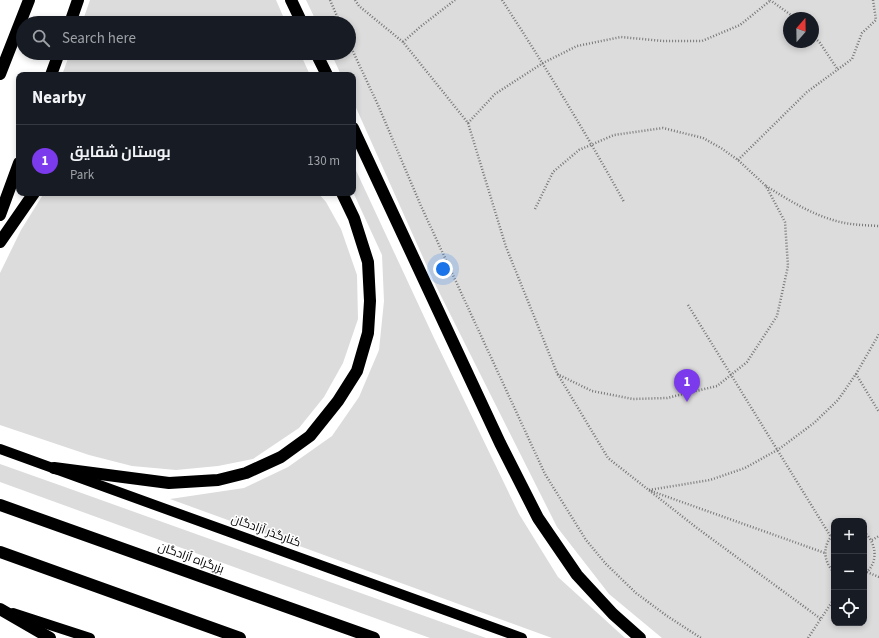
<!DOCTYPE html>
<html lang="en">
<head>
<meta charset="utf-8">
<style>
  :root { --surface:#171b24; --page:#242831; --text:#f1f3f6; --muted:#9ea1a6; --line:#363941; --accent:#7c3aed }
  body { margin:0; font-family:"Source Sans 3",Cairo,sans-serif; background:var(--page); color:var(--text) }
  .controls { position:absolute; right:12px; bottom:12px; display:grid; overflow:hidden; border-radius:8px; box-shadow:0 2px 6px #0003 }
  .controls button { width:36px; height:36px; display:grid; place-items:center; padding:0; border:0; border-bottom:1px solid var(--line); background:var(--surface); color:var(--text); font:20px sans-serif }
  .compass { position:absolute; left:783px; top:12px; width:36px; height:36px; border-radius:50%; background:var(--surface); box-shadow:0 2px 6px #0003; rotate:20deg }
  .you { position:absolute; left:443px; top:269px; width:14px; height:14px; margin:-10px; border:3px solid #fff; border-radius:50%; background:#1a73e8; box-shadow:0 0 0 6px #1a73e833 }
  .badge { display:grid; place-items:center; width:26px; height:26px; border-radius:50%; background:var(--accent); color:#fff; font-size:13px; font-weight:700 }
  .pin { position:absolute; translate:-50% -33px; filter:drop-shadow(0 1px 2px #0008) }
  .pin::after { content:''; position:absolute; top:21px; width:14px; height:12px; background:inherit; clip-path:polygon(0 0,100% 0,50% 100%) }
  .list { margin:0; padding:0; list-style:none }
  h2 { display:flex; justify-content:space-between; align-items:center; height:52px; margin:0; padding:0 16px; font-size:17px }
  h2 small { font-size:13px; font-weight:400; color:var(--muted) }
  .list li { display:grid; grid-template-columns:26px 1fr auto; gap:12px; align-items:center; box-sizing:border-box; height:72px; padding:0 16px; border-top:1px solid var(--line) }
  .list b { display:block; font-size:15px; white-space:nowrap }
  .list p { margin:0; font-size:13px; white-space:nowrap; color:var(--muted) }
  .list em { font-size:13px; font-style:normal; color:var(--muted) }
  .icon { flex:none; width:22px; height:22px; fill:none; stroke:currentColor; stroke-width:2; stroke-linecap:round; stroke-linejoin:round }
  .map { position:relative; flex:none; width:879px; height:638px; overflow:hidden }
  .search { position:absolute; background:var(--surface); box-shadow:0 2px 6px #0003; left:16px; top:16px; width:340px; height:44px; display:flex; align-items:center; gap:10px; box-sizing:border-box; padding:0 14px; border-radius:22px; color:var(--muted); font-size:15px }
  .panel { position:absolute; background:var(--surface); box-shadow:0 2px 6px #0003; left:16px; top:72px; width:340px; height:124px; border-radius:8px }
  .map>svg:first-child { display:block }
  .green { fill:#dcdcdc; fill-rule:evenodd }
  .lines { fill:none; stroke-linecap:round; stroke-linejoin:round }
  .path { stroke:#777; stroke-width:2.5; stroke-dasharray:1 2; stroke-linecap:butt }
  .major { stroke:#000; stroke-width:10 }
  .highway { stroke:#000; stroke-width:12 }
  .labels { text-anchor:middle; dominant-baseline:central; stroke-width:3; stroke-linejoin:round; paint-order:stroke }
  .street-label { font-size:12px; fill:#000; stroke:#fff }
</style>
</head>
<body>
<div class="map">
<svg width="879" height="638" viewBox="0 0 879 638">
  <rect width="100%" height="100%" fill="#fff"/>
  <g class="green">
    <path d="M90,0H276L286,23H82Z"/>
    <path d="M306,0H879V638H662L609,594L557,527L434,282L353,101V75H341L331,53H349V23H317ZM789,18H813V42H789ZM834,521H864V623H834Z"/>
    <path d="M70,53H300L310,75H62Z"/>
    <path d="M353,164L434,338L519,514L558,577L625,638H552L170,499L244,488L288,467L332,436L359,397L379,350L384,301L382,255L353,192Z"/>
    <path d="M44,193H318L326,202L341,229L357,275L358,319L343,363L324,397L299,428L253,459L218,466L176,470L132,466L89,455L0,425V273L21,230Z"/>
    <path d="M0,464L62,486L486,638H430L394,625L0,482Z"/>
  </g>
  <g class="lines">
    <g class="path">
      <path d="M330,0L340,23"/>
      <path d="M355,0L359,6L403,42L468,123L506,247L557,373L608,458L697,528L821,619"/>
      <path d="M502,0C545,66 586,133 624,202"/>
      <path d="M770,0L795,18"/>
      <path d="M813,36L820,43L838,70"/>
      <path d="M403,42L420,27L455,0"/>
      <path d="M349,43L378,105L421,206L545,474L586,540L606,564L636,593L667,616L701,638"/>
      <path d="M468,123L495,94L543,63L577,46L621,37L663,41H702L740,25L771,0"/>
      <path d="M738,160L807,92L852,59L862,33L876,20L873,0"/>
      <path d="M766,186C787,199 809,213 833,220C848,225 863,225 879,226"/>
      <path d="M535,209L553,172L579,150L614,135L663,128L703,138L721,148L738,160L766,186L785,222L788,266L777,316L747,362L717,386L667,398L633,399L592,391L557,374"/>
      <path d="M688,305L831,537"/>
      <path d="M856,374L879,412"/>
      <path d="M649,490L710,480L745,468L779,449L814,423L838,400L856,374L879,334"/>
      <path d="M651,491L825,553"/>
      <path d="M864,532C877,543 879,564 864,574"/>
      <path d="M834,534C822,544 823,562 834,572"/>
      <path d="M872,540L879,536"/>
      <path d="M867,572L879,577"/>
      <path d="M808,638L834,599"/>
    </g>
    <g class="major">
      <path d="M0,449L522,638"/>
      <path d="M13,613L90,638"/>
    </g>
    <g class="highway">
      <path d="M291,0L302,23"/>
      <path d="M70,23L78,0"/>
      <path d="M316,53L327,75"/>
      <path d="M0,74L29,0"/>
      <path d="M51,75L59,53"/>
      <path d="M353,128L500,443L538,518L577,575L613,614L640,638"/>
      <path d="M0,215L19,163"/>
      <path d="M0,242L34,193"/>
      <path d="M54,468L169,483L218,480L246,473L281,457L310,436L338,401L357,371L368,333L370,301L368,262L354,218L342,193"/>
      <path d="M0,505L374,638"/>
      <path d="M0,552L240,638"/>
      <path d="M0,609L50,638"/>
    </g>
  </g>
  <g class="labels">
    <g class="street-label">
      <text transform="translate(266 531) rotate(20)">کنارگذر آزادگان</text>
      <text transform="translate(191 558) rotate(20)">بزرگراه آزادگان</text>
    </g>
  </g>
</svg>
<div class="controls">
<button>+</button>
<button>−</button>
<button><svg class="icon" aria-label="locate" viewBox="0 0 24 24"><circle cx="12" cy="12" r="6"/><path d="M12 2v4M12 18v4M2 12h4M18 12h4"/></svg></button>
</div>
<svg class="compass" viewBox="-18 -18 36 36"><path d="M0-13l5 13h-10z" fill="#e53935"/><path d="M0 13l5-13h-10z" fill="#9ea1a6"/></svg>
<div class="you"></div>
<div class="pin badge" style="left:687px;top:402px">1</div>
<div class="search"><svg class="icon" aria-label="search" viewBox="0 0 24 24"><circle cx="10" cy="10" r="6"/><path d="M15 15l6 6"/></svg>Search here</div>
<section class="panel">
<h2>Nearby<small></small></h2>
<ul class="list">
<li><span class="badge">1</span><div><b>بوستان شقایق</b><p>Park</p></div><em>130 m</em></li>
</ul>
</section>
</div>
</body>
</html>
